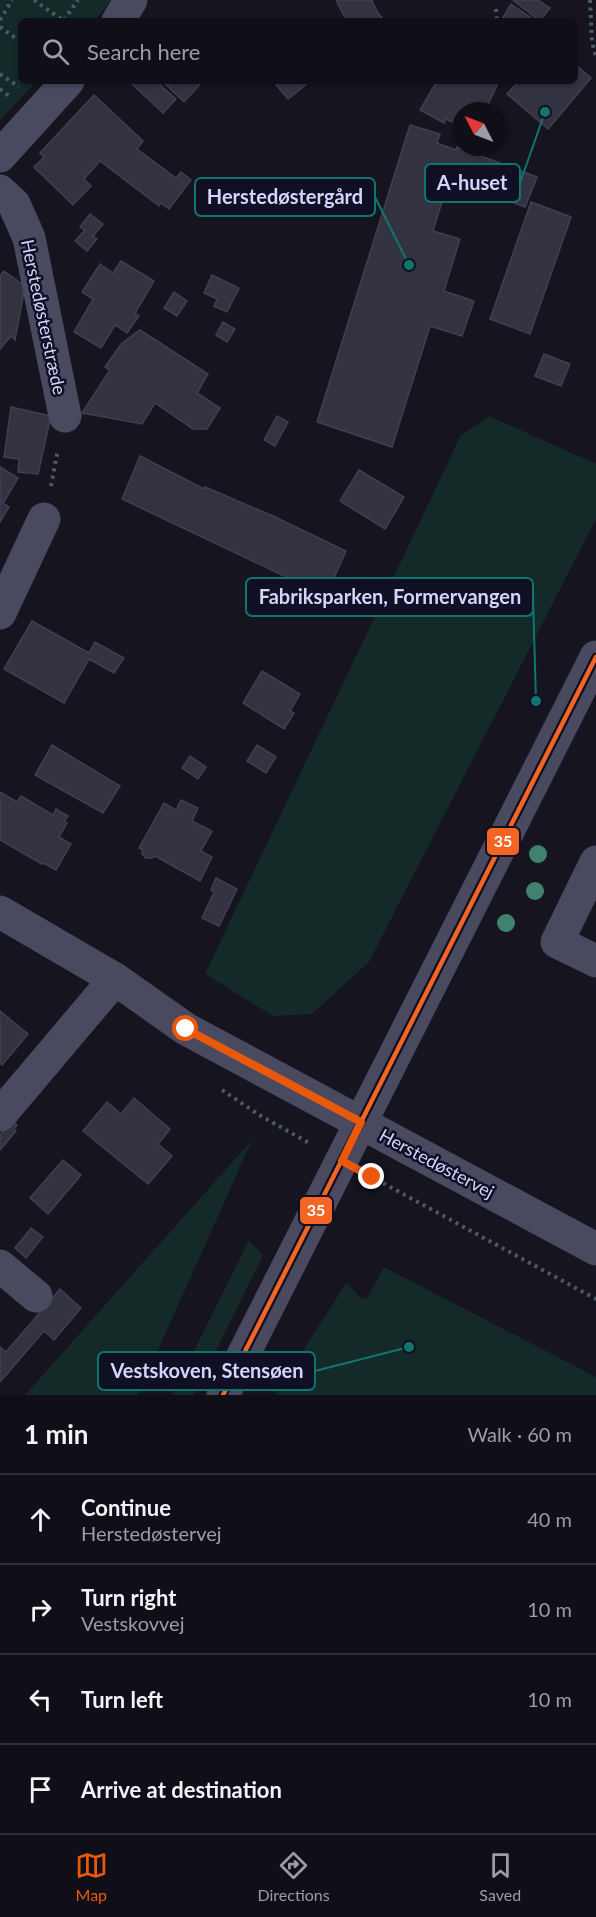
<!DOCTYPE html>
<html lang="en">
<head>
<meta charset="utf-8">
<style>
  :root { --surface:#100f17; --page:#1e1d24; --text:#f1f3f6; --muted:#9c9ca1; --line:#302f36; --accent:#ea580c }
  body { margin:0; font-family:Lato,sans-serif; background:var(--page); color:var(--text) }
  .compass { position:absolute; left:452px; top:102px; width:54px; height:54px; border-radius:50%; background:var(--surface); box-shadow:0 2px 4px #0004; rotate:312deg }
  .stop { position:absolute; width:18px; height:18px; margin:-14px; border:4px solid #ea580c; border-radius:50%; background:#fff }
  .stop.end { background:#ea580c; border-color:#fff; box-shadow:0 2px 6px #0008 }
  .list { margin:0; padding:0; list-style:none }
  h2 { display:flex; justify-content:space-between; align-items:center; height:78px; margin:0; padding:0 24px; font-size:26px }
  h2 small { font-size:20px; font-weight:400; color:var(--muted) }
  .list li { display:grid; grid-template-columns:39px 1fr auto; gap:18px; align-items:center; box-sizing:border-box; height:90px; padding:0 24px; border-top:2px solid var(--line) }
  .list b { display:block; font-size:22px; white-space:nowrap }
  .list p { margin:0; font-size:20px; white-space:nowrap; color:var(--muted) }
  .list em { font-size:20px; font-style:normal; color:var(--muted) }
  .icon { flex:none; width:33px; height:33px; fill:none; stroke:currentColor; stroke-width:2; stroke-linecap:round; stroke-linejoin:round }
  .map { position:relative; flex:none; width:596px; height:1395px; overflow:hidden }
  .search { position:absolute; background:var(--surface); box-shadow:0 2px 4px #0004; left:18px; right:18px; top:18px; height:66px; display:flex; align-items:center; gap:15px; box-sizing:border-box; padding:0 21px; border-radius:9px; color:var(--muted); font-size:22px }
  .sheet { height:438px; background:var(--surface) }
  nav { display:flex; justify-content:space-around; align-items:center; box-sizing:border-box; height:84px; border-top:2px solid var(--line); background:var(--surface); font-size:16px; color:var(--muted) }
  nav a { display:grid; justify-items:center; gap:3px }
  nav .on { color:var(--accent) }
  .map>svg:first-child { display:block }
  .green { fill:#132a29 }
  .building { fill:#333241; stroke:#403f52; stroke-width:1.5 }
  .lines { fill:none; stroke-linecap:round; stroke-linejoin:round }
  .path { stroke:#4b5b66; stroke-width:4; stroke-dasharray:3 4.5; stroke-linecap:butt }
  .minor { stroke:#494a60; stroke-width:33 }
  .bus-1-casing { stroke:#110f24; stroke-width:9 }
  .bus-1 { stroke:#f26522; stroke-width:4.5 }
  .tree { fill:#408170 }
  .route { stroke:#ea580c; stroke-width:8 }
  .labels { text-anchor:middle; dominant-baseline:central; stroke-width:5; stroke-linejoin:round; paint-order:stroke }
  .street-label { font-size:18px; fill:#d5d4fd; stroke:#110f24 }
  .leader { fill:none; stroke:#0f766e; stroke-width:2 }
  .callout-dot { fill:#0f766e; stroke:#110f24; stroke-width:2 }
  .callout { fill:#110f24; stroke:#0f766e; stroke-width:2 }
  .callout-label { font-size:20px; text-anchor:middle; font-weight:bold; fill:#d5d4fd }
  .line-badge { stroke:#110f24; stroke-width:2 }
  .badge-label { font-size:16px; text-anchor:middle; font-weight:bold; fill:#fff }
</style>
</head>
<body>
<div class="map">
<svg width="596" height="1395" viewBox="0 0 596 1395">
  <rect width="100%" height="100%" fill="#15141f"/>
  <g class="green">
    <path d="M0,0H112L94,21H21V81H37L0,120Z"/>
    <path d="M489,416L596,464V519L369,962L312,1014L273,1016L205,974L461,435Z"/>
    <path d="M252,1140L138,1395H25Z"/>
    <path d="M249,1240L263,1256L194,1395H172Z"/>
    <path d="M384,1267L596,1377V1395H275L346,1283L362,1299L367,1298Z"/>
  </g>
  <g class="building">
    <path d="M336,0H373L372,1L378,13L385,21H349L343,14Z"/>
    <path d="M513,0H538L550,8L540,21Z"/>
    <path d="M511,4L536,21H505L502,19Z"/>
    <path d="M575,64L591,78L548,129L507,94L519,81H575Z"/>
    <path d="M129,81H156L176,99L163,113Z"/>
    <path d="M162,81H203L184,102Z"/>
    <path d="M273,81H308L309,82L288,99Z"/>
    <path d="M437,81H499L485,111H461V126L446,119L444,123L420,110Z"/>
    <path d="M94,95L143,141L137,149L176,178L181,172L191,180L169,209L161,203L159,206L100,161L84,179L91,186L73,205L34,167L44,157L40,153Z"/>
    <path d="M410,125L440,134L437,143L456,150L457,147L537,177L525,207L449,179L433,231L460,239L444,291L474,301L462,336L430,326L392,447L317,422Z"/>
    <path d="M306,185L335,194L328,216L290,205L294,193L302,195Z"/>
    <path d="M531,202L571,217L530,334L490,319Z"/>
    <path d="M90,214L103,224L93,236L97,239L87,251L75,241L85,230L80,227Z"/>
    <path d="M121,261L154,281L135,313L139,316L127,333L115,325L101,348L74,332L93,299L82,292L100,264L113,273Z"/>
    <path d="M4,271L25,286L15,340L11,336L0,349V276Z"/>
    <path d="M212,275L239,288L227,312L214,306L217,299L204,293Z"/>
    <path d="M174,292L187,301L177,316L164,308Z"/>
    <path d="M223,322L235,329L227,342L216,335Z"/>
    <path d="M140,330L208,374L197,393L220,408L207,429H193L155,403L142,424L82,413L110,370L105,367L121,344Z"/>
    <path d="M544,354L570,364L561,386L535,376Z"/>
    <path d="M11,407L51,416L38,474L18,472L19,459L4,457Z"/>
    <path d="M277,416L288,422L275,446L264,440Z"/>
    <path d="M140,456L204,489L205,487L273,516L346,551L326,596L122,499Z"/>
    <path d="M0,467L18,478L3,503L9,507L0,522Z"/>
    <path d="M359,470L404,497L385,529L340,501Z"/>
    <path d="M32,621L89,653L95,642L124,658L114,673L89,659L64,703L4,669Z"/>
    <path d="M262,671L300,694L290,711L294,713L284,729L243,703Z"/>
    <path d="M52,745L120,786L103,813L35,775Z"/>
    <path d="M257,745L276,757L266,773L247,761Z"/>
    <path d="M190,756L206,767L198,779L182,768Z"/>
    <path d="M0,792L17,802L21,796L53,815L56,809L68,816L64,822L67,823L59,837L71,844L56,870L43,863L42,864L0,840Z"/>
    <path d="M181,800L198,808L192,821L212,831L201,851L212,857L200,881L155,856L152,858H146L142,854V849L139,848L164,803L176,810Z"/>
    <path d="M216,878L237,889L219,926L202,918L214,892L211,890Z"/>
    <path d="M0,1011L28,1034L2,1065L0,1063Z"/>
    <path d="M134,1098L170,1129L158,1144L172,1156L148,1184L83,1131L107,1102L121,1114Z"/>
    <path d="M12,1121L17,1125L14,1129L16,1131L0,1150V1135Z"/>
    <path d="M63,1160L81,1175L48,1214L30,1198Z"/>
    <path d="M31,1228L43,1237L26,1258L15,1248Z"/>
    <path d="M60,1289L81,1308L54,1340L44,1331L0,1382V1347L6,1352Z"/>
  </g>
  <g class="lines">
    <g class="path">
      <path d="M34,0L64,21"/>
      <path d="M590,0L592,42L596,57"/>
      <path d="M496,9L497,21"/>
      <path d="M0,20L12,0"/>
      <path d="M64,20L78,0"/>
      <path d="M0,27L21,42"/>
      <path d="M0,74L19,87"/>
      <path d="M0,89L9,96"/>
      <path d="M51,486L58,449"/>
      <path d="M222,1090L261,1116L311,1144"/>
      <path d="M370,1176L596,1299"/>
    </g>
    <g class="minor">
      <path d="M118,21L131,0"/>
      <path d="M0,156L68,81"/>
      <path d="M0,191L14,204L29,238L65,416"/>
      <path d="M0,613L44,519"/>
      <path d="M596,862L557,942L596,961"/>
      <path d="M0,912L115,979L186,1029L596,1249"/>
      <path d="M0,1115L115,979"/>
      <path d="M0,1266L36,1296"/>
      <path d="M223,1395L596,657"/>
    </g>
    <g class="bus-1-casing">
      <path id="bus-1" d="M223,1395L596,657"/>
    </g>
    <use href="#bus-1" class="bus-1"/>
  </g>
  <g class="tree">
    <circle cx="538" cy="854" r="9"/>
    <circle cx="535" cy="891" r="9"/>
    <circle cx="506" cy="923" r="9"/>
  </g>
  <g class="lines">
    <path class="route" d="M186,1029L361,1122L342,1161L372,1177"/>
  </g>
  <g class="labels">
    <g class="street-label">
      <text transform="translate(44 317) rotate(78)">Herstedøsterstræde</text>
      <text transform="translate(437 1163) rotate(28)">Herstedøstervej</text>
    </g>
  </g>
  <path class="leader" d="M545 112L520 183M409 265L375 197M536 701L533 597M409 1347L315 1371"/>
  <g class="callout-dot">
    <circle cx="545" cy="112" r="6"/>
    <circle cx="409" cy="265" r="6"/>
    <circle cx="536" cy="701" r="6"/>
    <circle cx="409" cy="1347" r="6"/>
  </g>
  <g class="callout">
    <rect x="425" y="164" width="95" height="38" rx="6"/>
    <rect x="195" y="178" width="180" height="38" rx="6"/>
    <rect x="246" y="578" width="287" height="38" rx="6"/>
    <rect x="98" y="1352" width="217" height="38" rx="6"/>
  </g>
  <g class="callout-label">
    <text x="472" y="190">A-huset</text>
    <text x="285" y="204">Herstedøstergård</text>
    <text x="390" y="604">Fabriksparken, Formervangen</text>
    <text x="207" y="1378">Vestskoven, Stensøen</text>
  </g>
  <g class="line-badge">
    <rect x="486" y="827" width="34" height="29" rx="6" fill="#f26522"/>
    <rect x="299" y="1196" width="34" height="29" rx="6" fill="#f26522"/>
  </g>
  <g class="badge-label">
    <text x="503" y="847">35</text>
    <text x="316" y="1216">35</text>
  </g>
</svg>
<svg class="compass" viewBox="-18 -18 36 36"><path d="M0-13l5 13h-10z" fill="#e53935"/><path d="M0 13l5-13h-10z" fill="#9c9ca1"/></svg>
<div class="stop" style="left:186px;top:1029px"></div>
<div class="stop end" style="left:372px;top:1177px"></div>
<div class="search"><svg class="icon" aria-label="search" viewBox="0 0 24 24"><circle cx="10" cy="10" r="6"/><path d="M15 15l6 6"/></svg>Search here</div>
</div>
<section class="sheet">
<h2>1 min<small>Walk · 60 m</small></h2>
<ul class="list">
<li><svg class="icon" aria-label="ahead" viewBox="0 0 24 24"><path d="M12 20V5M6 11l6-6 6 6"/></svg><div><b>Continue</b><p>Herstedøstervej</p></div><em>40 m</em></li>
<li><svg class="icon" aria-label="right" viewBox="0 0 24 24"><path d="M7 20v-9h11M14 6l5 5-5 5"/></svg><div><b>Turn right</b><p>Vestskovvej</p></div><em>10 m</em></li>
<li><svg class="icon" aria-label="left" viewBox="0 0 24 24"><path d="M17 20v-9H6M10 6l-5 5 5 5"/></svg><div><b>Turn left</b></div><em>10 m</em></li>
<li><svg class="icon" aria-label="arrive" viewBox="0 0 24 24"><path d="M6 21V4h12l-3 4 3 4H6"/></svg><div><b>Arrive at destination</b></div></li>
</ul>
</section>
<nav>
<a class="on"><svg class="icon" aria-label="map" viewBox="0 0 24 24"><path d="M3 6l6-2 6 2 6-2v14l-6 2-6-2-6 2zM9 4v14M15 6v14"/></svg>Map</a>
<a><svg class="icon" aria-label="directions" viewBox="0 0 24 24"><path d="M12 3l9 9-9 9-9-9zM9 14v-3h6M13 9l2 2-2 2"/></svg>Directions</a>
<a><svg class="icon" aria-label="saved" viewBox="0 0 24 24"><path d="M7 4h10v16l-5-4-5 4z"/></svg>Saved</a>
</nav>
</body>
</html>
